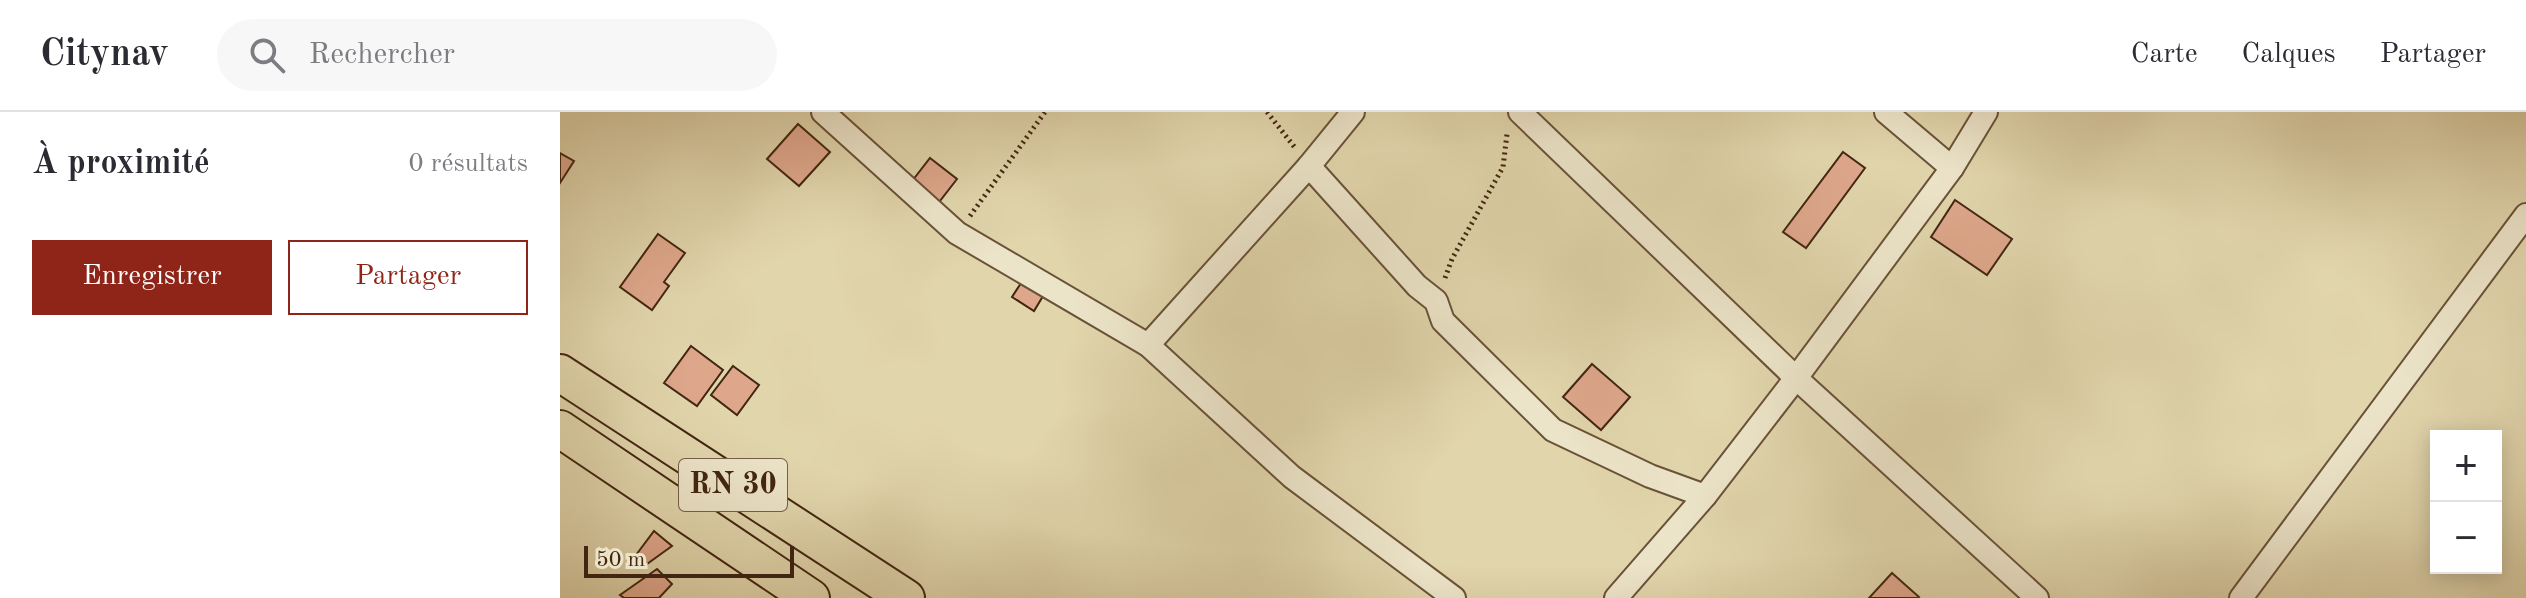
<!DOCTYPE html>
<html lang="fr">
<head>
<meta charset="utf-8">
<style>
  :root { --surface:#fff; --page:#f7f7f7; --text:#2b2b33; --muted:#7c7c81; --line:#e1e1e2; --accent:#8f2418 }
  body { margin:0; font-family:"Old Standard TT",serif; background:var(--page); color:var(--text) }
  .controls { position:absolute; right:24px; bottom:24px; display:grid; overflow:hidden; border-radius:0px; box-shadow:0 4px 20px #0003 }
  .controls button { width:72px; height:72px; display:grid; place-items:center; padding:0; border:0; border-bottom:2px solid var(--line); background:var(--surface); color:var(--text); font:40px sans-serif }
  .scale { position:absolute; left:24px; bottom:20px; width:210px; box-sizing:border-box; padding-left:8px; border:4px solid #432611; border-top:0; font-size:22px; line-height:28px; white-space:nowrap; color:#432611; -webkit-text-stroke:6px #ece4c9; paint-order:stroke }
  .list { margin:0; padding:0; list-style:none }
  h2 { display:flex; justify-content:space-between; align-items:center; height:104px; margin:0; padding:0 32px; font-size:34px }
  h2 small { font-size:26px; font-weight:400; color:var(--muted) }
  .actions { display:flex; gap:16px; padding:24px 32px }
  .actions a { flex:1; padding:18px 0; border:2px solid var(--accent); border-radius:0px; text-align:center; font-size:28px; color:var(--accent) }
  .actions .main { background:var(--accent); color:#fff }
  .icon { flex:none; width:44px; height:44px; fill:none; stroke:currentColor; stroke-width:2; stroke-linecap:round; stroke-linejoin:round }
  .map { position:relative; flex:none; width:1966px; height:486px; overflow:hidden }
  header { display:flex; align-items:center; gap:48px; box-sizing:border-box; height:112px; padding:0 40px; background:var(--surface); border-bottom:2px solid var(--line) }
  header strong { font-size:38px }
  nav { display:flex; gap:44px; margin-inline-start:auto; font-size:28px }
  .search { width:560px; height:72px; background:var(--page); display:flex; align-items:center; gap:20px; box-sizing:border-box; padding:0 28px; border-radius:44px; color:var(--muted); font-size:30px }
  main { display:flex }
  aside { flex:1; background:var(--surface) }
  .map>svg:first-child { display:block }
  .building { fill:#dea78c; stroke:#432611; stroke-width:2 }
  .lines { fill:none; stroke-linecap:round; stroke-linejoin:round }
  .street-casing { stroke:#6a5238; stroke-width:26 }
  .primary-casing { stroke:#432611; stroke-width:40 }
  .path { stroke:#432611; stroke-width:5; stroke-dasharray:2 4; stroke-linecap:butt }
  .street { stroke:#ece4c9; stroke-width:22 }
  .primary { stroke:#e1d5ac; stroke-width:36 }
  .labels { text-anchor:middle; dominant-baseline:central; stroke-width:6; stroke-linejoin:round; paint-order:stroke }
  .shield { fill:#ece4c9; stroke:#765f48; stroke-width:2 }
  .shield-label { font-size:30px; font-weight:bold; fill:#432611 }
</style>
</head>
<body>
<header>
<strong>Citynav</strong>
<div class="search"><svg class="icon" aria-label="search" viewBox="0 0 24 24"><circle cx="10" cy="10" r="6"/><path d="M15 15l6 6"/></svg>Rechercher</div>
<nav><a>Carte</a><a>Calques</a><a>Partager</a></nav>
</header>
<main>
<aside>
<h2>À proximité<small>0 résultats</small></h2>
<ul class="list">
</ul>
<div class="actions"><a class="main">Enregistrer</a><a>Partager</a></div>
</aside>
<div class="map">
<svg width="1966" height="486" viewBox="0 0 1966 486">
  <rect width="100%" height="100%" fill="#e1d5ac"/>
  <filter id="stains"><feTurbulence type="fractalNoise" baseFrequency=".0025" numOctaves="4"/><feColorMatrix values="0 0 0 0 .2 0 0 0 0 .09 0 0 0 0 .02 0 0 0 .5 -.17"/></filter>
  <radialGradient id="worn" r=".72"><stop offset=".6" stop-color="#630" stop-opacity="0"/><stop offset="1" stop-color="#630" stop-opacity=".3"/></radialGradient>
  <g class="building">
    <path d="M238,12L270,40L239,74L207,47Z"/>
    <path d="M1283,40L1305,56L1246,136L1223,120Z"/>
    <path d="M0,41L14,49L0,71Z"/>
    <path d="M370,46L397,67L376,94L349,73Z"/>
    <path d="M1395,88L1452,127L1427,163L1371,125Z"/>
    <path d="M98,122L125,141L104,170L109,174L92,198L60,175Z"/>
    <path d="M461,171L483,184L474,199L452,185Z"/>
    <path d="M131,234L163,258L137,294L104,271Z"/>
    <path d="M1032,252L1070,285L1041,318L1003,285Z"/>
    <path d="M173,254L199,273L177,303L151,283Z"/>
    <path d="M94,419L112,434L87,452L76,443Z"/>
    <path d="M97,457L112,472L99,486H64L60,483Z"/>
    <path d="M1332,461L1359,485L1358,486H1309Z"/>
  </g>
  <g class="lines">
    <g class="street-casing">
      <g id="street">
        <path d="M263,0L397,121L588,233L732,365L894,486"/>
        <path d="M960,0L1236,266L1477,486"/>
        <path d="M1326,0L1392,56"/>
        <path d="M749,54L857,174L876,189L883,209L993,318L1090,364L1145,384"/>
        <path d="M588,233L749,54L793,0"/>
        <path d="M1056,486L1145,384L1236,266L1392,56L1426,0"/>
        <path d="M1681,486L1966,103"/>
      </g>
    </g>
    <g class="primary-casing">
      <g id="primary">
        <path d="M0,261L346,486"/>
        <path d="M0,317L251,486"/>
      </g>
    </g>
    <g class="path">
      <path d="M707,0L736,37"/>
      <path d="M410,104L485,0"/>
      <path d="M885,166L892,147L943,55L947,22"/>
    </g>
    <use href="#street" class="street"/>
    <use href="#primary" class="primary"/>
  </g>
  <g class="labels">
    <rect class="shield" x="119" y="347" width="108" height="52" rx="6"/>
    <g class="shield-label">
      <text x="173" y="373">RN 30</text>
    </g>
  </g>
  <rect width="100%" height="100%" filter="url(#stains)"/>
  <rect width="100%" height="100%" fill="url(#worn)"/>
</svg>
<div class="controls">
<button>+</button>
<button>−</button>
</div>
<div class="scale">50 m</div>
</div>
</main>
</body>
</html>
